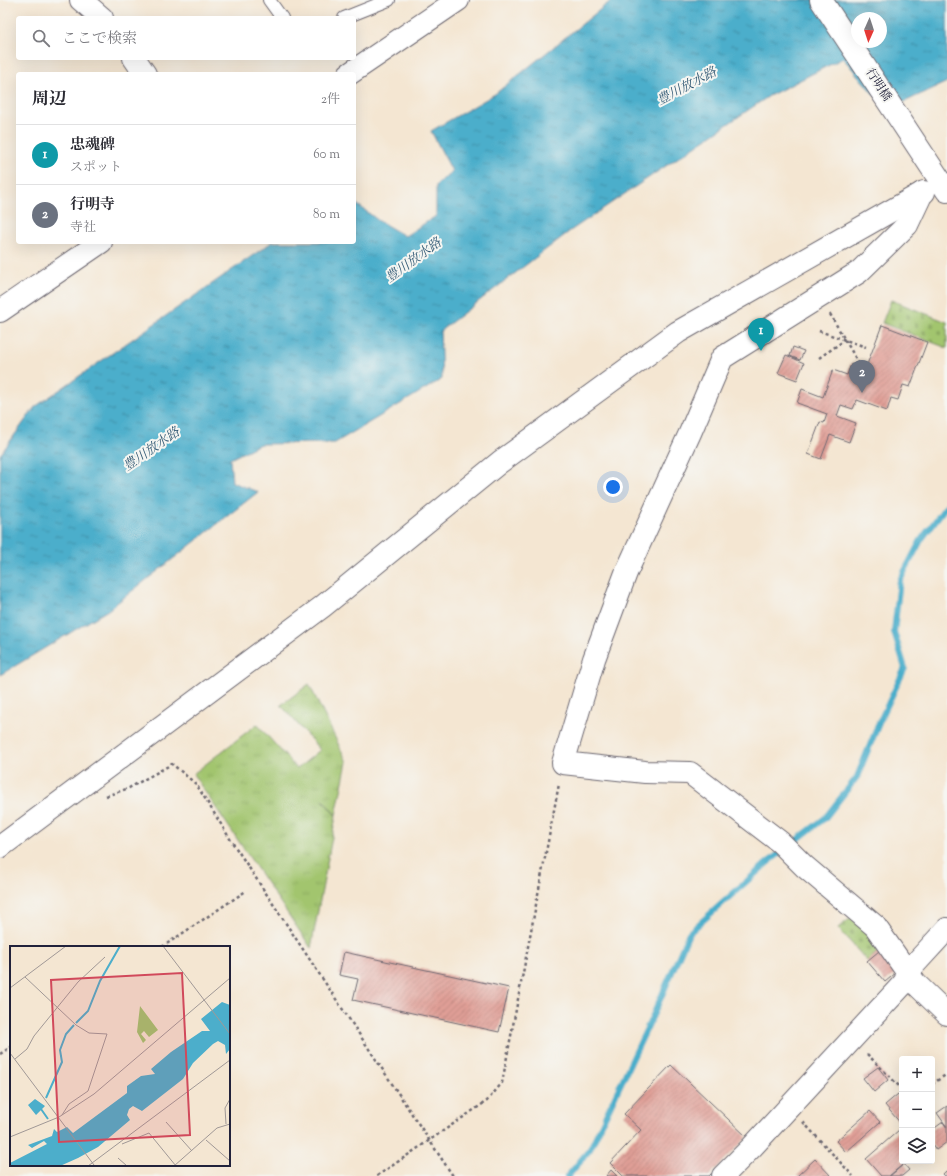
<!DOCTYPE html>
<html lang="ja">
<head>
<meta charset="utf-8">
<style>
  :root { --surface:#fff; --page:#f7f7f7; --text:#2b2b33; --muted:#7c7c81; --line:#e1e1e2; --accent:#2563eb }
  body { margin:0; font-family:"Sorts Mill Goudy","Noto Serif JP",serif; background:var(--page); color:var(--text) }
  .controls { position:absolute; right:12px; bottom:12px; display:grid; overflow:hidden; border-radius:4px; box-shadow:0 4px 16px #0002 }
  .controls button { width:36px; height:36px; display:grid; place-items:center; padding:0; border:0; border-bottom:1px solid var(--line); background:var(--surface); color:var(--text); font:20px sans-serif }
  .compass { position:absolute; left:851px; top:12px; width:36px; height:36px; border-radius:50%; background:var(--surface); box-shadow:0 4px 16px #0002; rotate:183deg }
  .you { position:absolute; left:613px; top:487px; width:14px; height:14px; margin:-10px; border:3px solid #fff; border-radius:50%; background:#1a73e8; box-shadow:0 0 0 6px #1a73e833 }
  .badge { display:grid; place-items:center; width:26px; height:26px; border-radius:50%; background:var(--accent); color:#fff; font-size:13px; font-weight:700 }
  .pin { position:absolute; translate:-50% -33px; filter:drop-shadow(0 1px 2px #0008) }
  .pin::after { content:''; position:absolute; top:21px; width:14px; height:12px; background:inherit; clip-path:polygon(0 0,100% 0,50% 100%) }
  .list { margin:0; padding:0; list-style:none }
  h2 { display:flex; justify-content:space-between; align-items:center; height:52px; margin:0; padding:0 16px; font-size:17px }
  h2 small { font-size:13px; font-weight:400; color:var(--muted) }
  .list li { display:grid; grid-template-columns:26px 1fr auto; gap:12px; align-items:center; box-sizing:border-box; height:60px; padding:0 16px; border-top:1px solid var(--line) }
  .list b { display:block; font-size:15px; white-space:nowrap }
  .list p { margin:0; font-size:13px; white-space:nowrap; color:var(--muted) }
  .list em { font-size:13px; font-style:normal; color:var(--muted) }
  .icon { flex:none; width:22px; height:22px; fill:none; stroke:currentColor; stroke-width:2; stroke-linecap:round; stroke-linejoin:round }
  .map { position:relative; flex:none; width:947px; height:1176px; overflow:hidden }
  .search { position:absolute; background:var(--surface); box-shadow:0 4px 16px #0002; left:16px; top:16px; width:340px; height:44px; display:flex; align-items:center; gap:10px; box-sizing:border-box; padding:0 14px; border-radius:4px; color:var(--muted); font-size:15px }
  .panel { position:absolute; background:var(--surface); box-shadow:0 4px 16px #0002; left:16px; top:72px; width:340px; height:172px; border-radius:4px }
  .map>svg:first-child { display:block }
  .grass { fill:url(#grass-tufts); stroke:#627454 }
  .cemetery { fill:url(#cemetery-stones); stroke:#627454 }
  .water { fill:url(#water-ripples); stroke:#376883; fill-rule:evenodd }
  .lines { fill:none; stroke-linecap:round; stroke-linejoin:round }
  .stream { stroke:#4caecb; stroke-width:6 }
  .building { fill:url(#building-hatch) }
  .service-casing { stroke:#6c6770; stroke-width:14 }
  .minor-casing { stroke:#6c6770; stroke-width:24 }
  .tertiary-casing { stroke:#6c6770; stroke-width:24 }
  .path { stroke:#6c6770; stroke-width:2.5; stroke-dasharray:3 3; stroke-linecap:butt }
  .service { stroke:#fff; stroke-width:12 }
  .minor { stroke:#fff; stroke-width:22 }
  .tertiary { stroke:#fff; stroke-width:22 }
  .labels { text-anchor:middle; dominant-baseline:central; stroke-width:4; stroke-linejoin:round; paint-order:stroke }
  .street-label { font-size:12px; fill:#22223b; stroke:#f6f6f2 }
  .water-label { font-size:13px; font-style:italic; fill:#335a75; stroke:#f6f6f2 }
  .inset-river { fill:none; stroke:#4caecb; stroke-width:2 }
  .inset-road { fill:none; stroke:#a09896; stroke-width:1 }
  .view { fill:#d1495b; fill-opacity:0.15; stroke:#d1495b; stroke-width:2 }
  .inset-edge { fill:none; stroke:#22223b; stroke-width:2 }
</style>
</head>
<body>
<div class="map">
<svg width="947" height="1176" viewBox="0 0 947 1176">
  <defs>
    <pattern id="grass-tufts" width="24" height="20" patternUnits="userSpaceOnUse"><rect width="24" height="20" fill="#a2c56e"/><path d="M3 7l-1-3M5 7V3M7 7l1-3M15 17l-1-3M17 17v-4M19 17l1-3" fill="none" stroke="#8ba960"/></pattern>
    <pattern id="cemetery-stones" width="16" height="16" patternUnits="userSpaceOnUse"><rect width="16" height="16" fill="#a2c56e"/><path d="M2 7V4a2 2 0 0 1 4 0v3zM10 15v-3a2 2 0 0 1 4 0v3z" fill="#8ba960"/></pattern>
    <pattern id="water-ripples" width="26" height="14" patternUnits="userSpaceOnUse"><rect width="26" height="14" fill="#4caecb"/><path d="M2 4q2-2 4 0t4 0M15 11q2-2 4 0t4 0" fill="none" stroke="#3f8da6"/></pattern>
    <pattern id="building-hatch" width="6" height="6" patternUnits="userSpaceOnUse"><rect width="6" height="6" fill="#e09f96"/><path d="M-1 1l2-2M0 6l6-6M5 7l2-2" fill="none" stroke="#b5817c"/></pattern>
  </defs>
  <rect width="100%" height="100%" fill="#f6f6f2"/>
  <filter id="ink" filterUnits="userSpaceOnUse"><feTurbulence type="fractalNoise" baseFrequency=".025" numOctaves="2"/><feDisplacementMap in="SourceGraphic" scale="8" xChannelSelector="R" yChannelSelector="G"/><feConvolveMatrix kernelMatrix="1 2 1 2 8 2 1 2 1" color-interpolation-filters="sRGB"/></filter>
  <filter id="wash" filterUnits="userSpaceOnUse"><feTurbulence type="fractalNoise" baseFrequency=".012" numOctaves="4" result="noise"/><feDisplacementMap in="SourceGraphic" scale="16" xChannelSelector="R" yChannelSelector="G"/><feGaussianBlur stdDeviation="0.9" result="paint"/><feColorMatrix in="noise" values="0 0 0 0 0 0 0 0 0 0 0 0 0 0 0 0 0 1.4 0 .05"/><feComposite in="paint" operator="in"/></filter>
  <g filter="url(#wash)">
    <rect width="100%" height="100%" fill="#f4e6d2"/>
    <path class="grass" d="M309,684L347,762L336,815L322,799L336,816L311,948L193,774L257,724L297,769L320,750L281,705Z"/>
    <g class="cemetery">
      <path d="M891,300L947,322V348L882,323Z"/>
      <path d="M851,918L868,933L879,951L867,961L838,928Z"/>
    </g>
    <path class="water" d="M612,0H947V82L887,110L843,58L769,96L570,231L440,331L442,379L335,443L260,444L230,459L232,482L258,492L108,610L0,675V455L35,407L272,242H354V202L379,221L405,236L436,216V185L452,171L431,131L495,94ZM857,18H881V42H857Z"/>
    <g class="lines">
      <path class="stream" d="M568,1176L590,1149L655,1011L689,933L766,864L825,818L857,777L879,723L905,668L894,632L900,580L921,540L947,505"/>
    </g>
    <g id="blocks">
      <g class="building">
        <path d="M882,325L927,342L910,387L903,385L898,400L891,398L887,411L857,400L853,409L841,405L837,416L856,423L849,442L830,435L821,459L808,454L820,422L824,423L827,414L797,403L802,389L823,397L833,370L847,375L851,364L865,370Z"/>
        <path d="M793,347L804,351L800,360L790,356Z"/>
        <path d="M786,355L804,363L797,380L778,373Z"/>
        <path d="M879,951L897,972L885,982L867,961Z"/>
        <path d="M344,952L509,988L499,1032L353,1000L358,979L339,975Z"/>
        <path d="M671,1065L747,1137L709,1176H623L610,1163L641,1130L624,1114Z"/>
        <path d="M878,1067L888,1080L874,1092L863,1078Z"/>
        <path d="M898,1094L902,1098V1125L885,1105Z"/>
        <path d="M947,1106V1127L937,1113Z"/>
        <path d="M870,1111L880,1122L846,1152L836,1141Z"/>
        <path d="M943,1122L947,1128V1142L936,1150L932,1144V1130Z"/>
        <path d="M899,1130L902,1133V1161H907L889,1176H881L866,1159Z"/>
        <path d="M815,1159L831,1176H797Z"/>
        <path d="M904,1164L909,1170L902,1176H890Z"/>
        <path d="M611,1170L617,1176H606Z"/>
        <path d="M947,1170V1176H945L943,1174Z"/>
      </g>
    </g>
  </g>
  <g filter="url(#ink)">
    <use href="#blocks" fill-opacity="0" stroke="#6c6770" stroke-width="1"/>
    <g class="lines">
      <g class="service-casing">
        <g id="service">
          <path d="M269,0L282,18"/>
          <path d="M344,18L389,0"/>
        </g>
      </g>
      <g class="minor-casing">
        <g id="minor">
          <path d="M81,0L102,18"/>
          <path d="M134,58L145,74"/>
          <path d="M349,74L458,0"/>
          <path d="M922,193L907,225L859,272L722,358L690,433L626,573L594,659L563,763L645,772L690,773L780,842L804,866L875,926L915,983L947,1014"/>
          <path d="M0,311L101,242"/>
          <path d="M0,847L322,607L500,462L678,332L924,192"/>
          <path d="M723,1176L752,1147L904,983L913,966L947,929"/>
        </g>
      </g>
      <g class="tertiary-casing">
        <path id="tertiary" d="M821,0L947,191"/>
      </g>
      <g class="path">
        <path d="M830,314L859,364"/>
        <path d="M819,331L866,347"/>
        <path d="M819,358L845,340"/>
        <path d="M106,796L129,788L172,764L196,784L232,842L453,1176"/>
        <path d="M162,947L246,891"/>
        <path d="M0,1054L11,1047"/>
        <path d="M867,1054L902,1089"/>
        <path d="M932,1084L947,1074"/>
        <path d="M803,1122L853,1176"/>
        <path d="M377,1176L487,1101L502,1083L559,784"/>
      </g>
      <use href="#service" class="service"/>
      <use href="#minor" class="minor"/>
      <use href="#tertiary" class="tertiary"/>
    </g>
  </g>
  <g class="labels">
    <g class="street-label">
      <text transform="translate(878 85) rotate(57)">行明橋</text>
    </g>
    <g class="water-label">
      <text transform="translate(687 87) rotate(-28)">豊川放水路</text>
      <text transform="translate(414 261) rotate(-36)">豊川放水路</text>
      <text transform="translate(152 450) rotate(-35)">豊川放水路</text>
    </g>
  </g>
  <g transform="translate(10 946)">
    <rect width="220" height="220" fill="#f4e6d2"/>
    <path d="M130,60L148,84L139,91L134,85L131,88L136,94L133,97L127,86Z" fill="#a2c56e"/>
    <path d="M212,56L220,59V103L216,108L215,99L208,95L203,98L183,117L173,133L132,165L123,160L119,163L117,169L120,174L88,201L68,212L50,220H0V217L37,198L34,195L22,202L18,199L42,190L44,183L47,186L57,181L63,187L117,147V140L131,130L145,128L141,123L161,106L192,85H200L191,73ZM25,153L35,160L26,169L18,159Z" fill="#4caecb"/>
    <path class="inset-river" d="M66,77L78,65L90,35L110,0M36,152L52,116L50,104L56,88L64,79M31,163L38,173"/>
    <path class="inset-road" d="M153,0L220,88M15,31L66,79L79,87L97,88L78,145L59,158L52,169M0,42L56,0M0,107L84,219M5,113L17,103L24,90L68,36L95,11M156,176L182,205M216,178L215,162L220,153M0,191L49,171L84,148L220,32M196,194L220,215M112,198L139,187L166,220M108,212L117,220M78,220L220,114M164,220L207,182L220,178"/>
    <path class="view" d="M172,27L180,189L49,196L41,34Z"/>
    <rect width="220" height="220" class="inset-edge"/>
  </g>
</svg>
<div class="controls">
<button>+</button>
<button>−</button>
<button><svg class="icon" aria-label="layers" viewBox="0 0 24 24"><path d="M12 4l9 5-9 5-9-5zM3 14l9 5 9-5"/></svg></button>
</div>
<svg class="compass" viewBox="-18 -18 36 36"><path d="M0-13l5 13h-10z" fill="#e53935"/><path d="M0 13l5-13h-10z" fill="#7c7c81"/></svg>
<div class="you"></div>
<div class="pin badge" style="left:761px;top:351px;background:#0f9aa8">1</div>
<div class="pin badge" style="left:862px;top:393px;background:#6b7280">2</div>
<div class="search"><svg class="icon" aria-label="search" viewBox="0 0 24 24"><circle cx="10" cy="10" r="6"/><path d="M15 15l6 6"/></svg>ここで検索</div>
<section class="panel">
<h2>周辺<small>2件</small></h2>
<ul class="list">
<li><span class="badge" style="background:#0f9aa8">1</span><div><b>忠魂碑</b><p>スポット</p></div><em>60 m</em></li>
<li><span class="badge" style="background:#6b7280">2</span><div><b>行明寺</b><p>寺社</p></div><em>80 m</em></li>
</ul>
</section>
</div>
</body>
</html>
